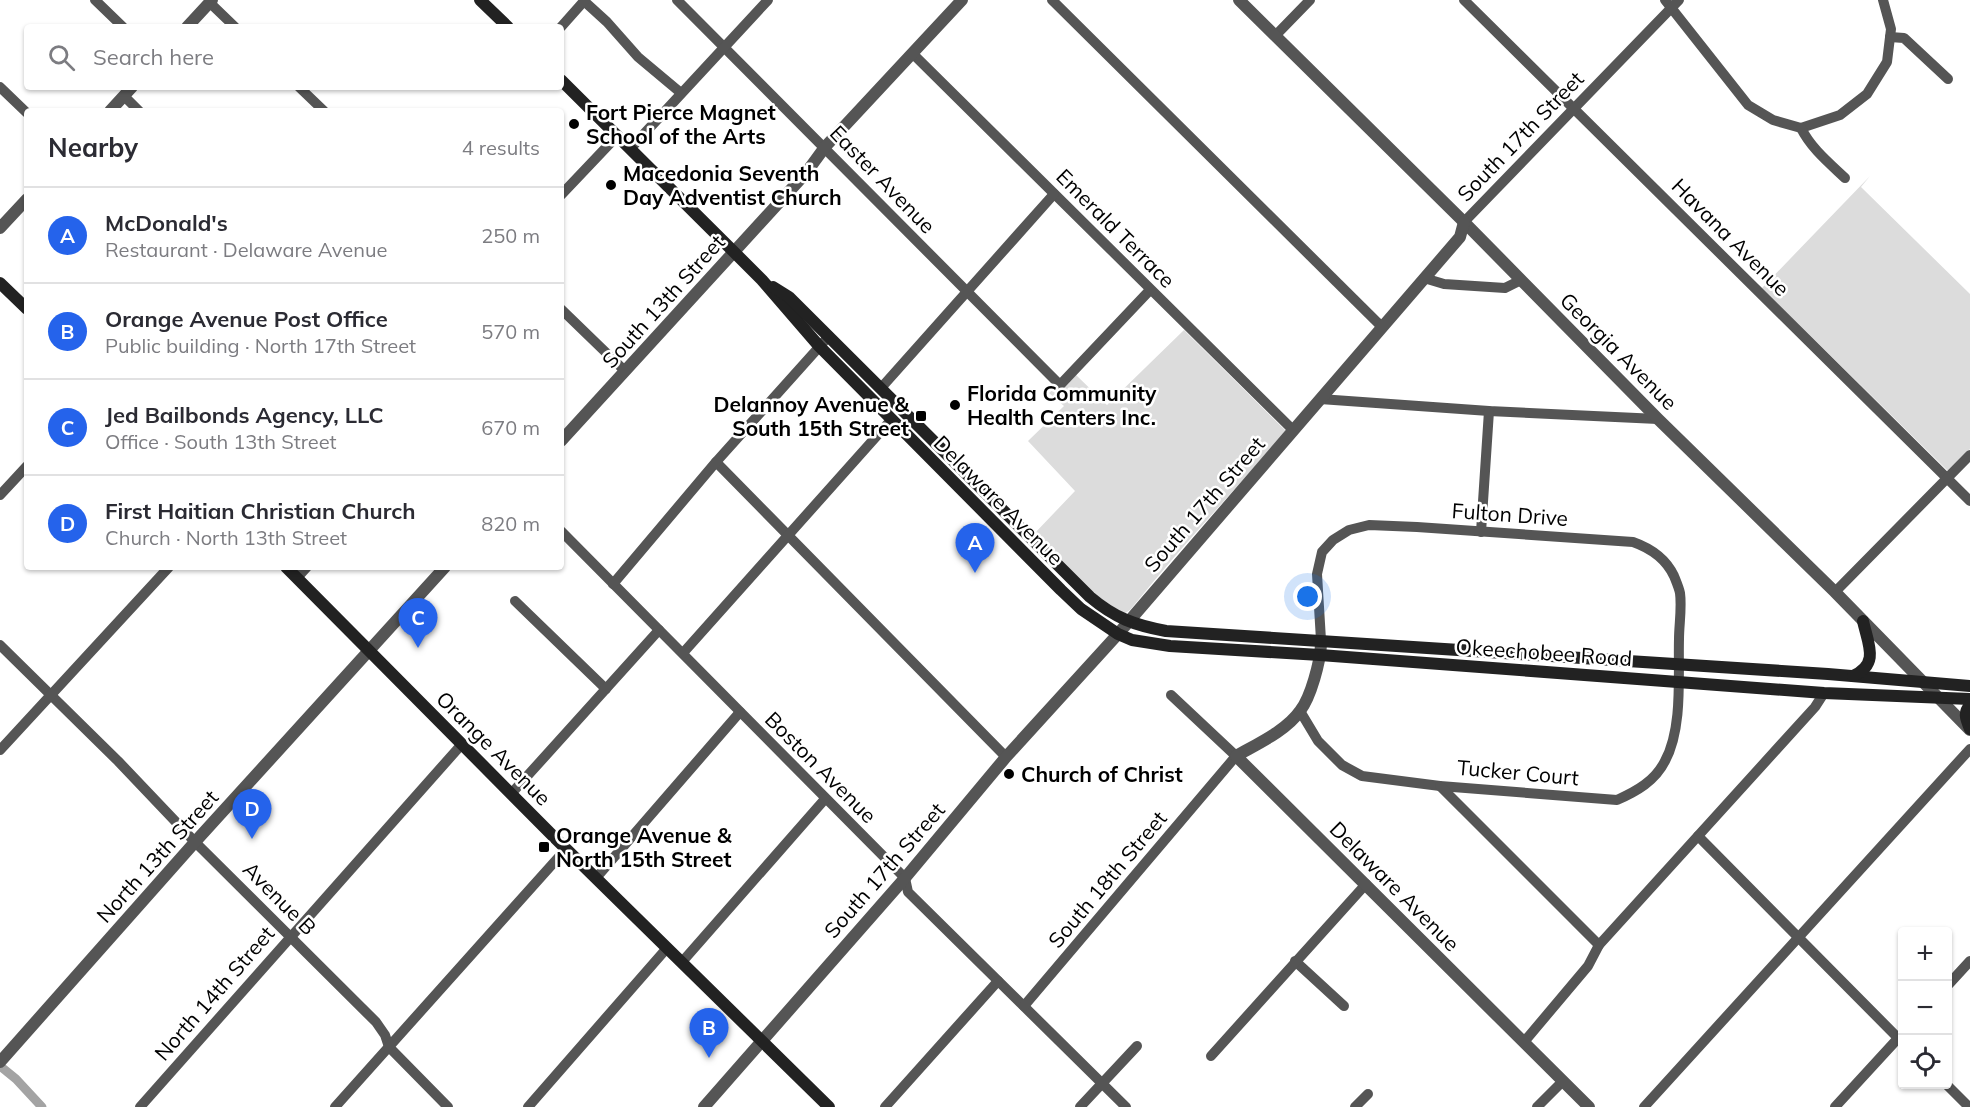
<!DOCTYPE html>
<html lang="en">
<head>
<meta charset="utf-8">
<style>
  :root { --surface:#fff; --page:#f2f2f3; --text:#2b2b33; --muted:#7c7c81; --line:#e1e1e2; --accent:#2563eb }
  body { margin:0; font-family:Mulish,sans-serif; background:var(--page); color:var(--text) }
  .controls { position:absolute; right:18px; bottom:18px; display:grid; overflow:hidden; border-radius:6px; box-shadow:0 2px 4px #0004 }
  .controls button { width:54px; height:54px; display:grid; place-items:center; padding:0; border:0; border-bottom:2px solid var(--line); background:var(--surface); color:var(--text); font:30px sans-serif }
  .you { position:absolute; left:1308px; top:597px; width:21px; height:21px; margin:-15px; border:4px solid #fff; border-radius:50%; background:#1a73e8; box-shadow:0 0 0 9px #1a73e833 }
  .badge { display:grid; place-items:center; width:39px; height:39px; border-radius:50%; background:var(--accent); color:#fff; font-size:20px; font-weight:700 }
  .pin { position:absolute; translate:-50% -50px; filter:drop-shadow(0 2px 3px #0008) }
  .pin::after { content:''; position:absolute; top:32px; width:21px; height:18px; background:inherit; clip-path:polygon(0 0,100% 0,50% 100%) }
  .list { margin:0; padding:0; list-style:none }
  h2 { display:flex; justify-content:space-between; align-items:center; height:78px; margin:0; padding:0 24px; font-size:26px }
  h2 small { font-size:20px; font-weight:400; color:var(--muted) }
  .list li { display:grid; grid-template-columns:39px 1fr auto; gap:18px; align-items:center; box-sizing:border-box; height:96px; padding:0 24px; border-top:2px solid var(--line) }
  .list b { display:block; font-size:22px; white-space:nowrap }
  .list p { margin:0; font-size:20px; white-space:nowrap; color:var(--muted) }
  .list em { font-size:20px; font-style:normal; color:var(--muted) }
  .icon { flex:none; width:33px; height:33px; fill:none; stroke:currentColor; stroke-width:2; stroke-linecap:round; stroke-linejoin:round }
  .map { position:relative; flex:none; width:1970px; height:1107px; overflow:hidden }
  .search { position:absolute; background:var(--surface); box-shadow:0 2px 4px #0004; left:24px; top:24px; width:540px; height:66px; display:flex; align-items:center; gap:15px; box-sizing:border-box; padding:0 21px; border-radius:6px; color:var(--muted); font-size:22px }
  .panel { position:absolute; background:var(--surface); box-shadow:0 2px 4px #0004; left:24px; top:108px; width:540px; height:462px; border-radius:6px }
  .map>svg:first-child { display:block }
  .green { fill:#dcdcdc }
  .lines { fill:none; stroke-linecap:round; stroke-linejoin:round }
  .canal { stroke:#a3a3a3; stroke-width:9 }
  .minor { stroke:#555; stroke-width:10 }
  .tertiary { stroke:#555; stroke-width:12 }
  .secondary { stroke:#222; stroke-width:12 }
  .poi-dot { fill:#000; stroke:#fff; stroke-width:2 }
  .labels { text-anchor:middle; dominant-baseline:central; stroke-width:5; stroke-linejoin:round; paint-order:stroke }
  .poi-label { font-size:21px; font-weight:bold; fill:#000; stroke:#fff; text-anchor:start }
  .street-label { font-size:21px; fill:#000; stroke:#fff }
</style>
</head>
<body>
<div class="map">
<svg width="1970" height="1107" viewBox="0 0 1970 1107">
  <rect width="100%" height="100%" fill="#fff"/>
  <g class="green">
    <path d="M1870,176L1861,187L1970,294V449L1948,471L1762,288Z"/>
    <path d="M1184,330L1286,431C1234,491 1180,548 1130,610L1124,614L1093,593L1034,534L1075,491L1028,441L1064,406L1049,393L1055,387L1060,391L1076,375L1107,405Z"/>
  </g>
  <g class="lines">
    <path class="canal" d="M0,1066L16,1079L42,1107"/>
    <g class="minor">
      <path d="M95,0L123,27"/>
      <path d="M677,0L1060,385L1150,290"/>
      <path d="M1052,0L1382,327"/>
      <path d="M1464,0L1970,501"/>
      <path d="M1665,0L1748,105L1773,120L1801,128L1840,115L1867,94L1887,62L1891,29L1883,0"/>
      <path d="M584,1L607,22L638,57L681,93"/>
      <path d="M210,3L235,27"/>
      <path d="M561,27L585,0"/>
      <path d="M1275,36L1310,0"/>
      <path d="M1890,37L1904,38L1948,79"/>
      <path d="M912,53L1293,430"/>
      <path d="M0,87L27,113"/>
      <path d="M299,87L324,111"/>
      <path d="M124,96L139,111"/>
      <path d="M1801,128C1811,148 1828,162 1845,178"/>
      <path d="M630,149L768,0"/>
      <path d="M561,195L617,136"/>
      <path d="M1464,222L1679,0"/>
      <path d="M1424,278L1444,284L1505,288L1521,280"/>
      <path d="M561,309L625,371"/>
      <path d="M881,388L1054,194"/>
      <path d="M1320,399L1489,411L1658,419"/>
      <path d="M716,462L1006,757"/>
      <path d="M0,495L27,466"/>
      <path d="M561,531L905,878L908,892L1126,1107"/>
      <path d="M1481,532L1489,411"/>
      <path d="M297,578L307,567"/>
      <path d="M613,584L716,462L829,336"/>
      <path d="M1835,592L1970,455"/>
      <path d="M515,601L606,689"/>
      <path d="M0,645L118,761L195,842L376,1022L385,1035L389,1047L448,1107"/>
      <path d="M683,653L891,420"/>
      <path d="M1300,711L1318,741L1342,765L1362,776L1440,786L1617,800C1637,791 1655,781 1665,761C1683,728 1678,675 1679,639C1679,625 1682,608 1680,593C1679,588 1676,581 1674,576C1666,559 1650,548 1633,542L1417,527L1369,525L1349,530L1333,540L1322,552L1317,574L1321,640"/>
      <path d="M0,750L169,567"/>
      <path d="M1440,786L1599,945"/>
      <path d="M511,794L659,630"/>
      <path d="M1698,836L1902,1042"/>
      <path d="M596,878L740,712"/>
      <path d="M1295,961L1344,1006"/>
      <path d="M682,962L825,799"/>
      <path d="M1948,985L1970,961"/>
      <path d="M1024,1006L1236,756L1171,695"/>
      <path d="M1524,1042L1588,966L1599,945L1815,707L1824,693"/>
      <path d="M1211,1056L1366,884"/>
      <path d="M1946,1084L1969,1107"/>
      <path d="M140,1107L462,744"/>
      <path d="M335,1107L566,849"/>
      <path d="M528,1107L667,948"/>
      <path d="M885,1107L998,981"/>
      <path d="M1080,1107L1137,1046"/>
      <path d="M1355,1107L1368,1094"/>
      <path d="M1537,1107L1563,1081"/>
      <path d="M1644,1107L1970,749"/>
      <path d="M1835,1107L1902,1034"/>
    </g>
    <g class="tertiary">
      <path d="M1239,0L1464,222L1658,419L1835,592L1970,730"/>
      <path d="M187,27L212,0"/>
      <path d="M110,111L132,87"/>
      <path d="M0,228L27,199"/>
      <path d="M561,441L806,173L825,147L962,0"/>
      <path d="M1321,645C1320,662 1311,697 1300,711C1286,731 1257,744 1236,756L1589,1107"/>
      <path d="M0,1062L195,842L445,567"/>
      <path d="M704,1107L905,878L1006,757L1118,634L1460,237L1464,222"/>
    </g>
    <g class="secondary">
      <path d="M480,0L508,27"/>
      <path d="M561,80L734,252L762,280L819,346L1061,590L1081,609L1118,634L1132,640L1170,646L1320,655L1824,693L1970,699"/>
      <path d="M0,283L27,309"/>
      <path d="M773,287L789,297L1090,597C1115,618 1134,625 1166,631L1828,674L1970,686"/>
      <path d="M286,567L555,838L829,1107"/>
      <path d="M1853,676C1880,664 1868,644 1863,621"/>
      <path d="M1970,705C1963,713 1966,719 1970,729"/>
    </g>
  </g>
  <g class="poi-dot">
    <circle cx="574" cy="124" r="6"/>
    <circle cx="611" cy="185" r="6"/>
    <circle cx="955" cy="405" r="6"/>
    <rect x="915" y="410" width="12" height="12" rx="3"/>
    <circle cx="1009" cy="774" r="6"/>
    <rect x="538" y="841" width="12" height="12" rx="3"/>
  </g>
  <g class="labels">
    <g class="poi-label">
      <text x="586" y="112">Fort Pierce Magnet<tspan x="586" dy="24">School of the Arts</tspan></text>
      <text x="623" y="173">Macedonia Seventh<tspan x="623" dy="24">Day Adventist Church</tspan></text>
      <text x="967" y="393">Florida Community<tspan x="967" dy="24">Health Centers Inc.</tspan></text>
      <text x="909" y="404" text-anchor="end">Delannoy Avenue &amp;<tspan x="909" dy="24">South 15th Street</tspan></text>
      <text x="1021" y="774">Church of Christ</text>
      <text x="556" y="835">Orange Avenue &amp;<tspan x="556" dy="24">North 15th Street</tspan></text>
    </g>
    <g class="street-label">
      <text transform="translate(1520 136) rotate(-46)">South 17th Street</text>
      <text transform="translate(883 179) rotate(46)">Easter Avenue</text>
      <text transform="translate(1116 228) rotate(45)">Emerald Terrace</text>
      <text transform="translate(1731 237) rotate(45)">Havana Avenue</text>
      <text transform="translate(663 301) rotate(-48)">South 13th Street</text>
      <text transform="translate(1619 351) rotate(45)">Georgia Avenue</text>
      <text transform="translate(999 500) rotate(45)">Delaware Avenue</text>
      <text transform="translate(1204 504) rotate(-49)">South 17th Street</text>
      <text transform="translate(1510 514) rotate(4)">Fulton Drive</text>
      <text transform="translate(1544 652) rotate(4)">Okeechobee Road</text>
      <text transform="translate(494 748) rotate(45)">Orange Avenue</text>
      <text transform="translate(821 767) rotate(45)">Boston Avenue</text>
      <text transform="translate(1518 772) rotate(5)">Tucker Court</text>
      <text transform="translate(157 856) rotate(-48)">North 13th Street</text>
      <text transform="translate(884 870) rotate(-49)">South 17th Street</text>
      <text transform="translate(1107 879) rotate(-50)">South 18th Street</text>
      <text transform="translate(1395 886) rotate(45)">Delaware Avenue</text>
      <text transform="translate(280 898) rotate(45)">Avenue B</text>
      <text transform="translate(214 993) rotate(-49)">North 14th Street</text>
    </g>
  </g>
</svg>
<div class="controls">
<button>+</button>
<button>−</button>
<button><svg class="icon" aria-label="locate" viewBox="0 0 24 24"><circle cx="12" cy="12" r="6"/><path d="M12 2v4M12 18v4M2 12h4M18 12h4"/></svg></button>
</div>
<div class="you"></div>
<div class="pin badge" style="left:975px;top:573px">A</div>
<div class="pin badge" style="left:709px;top:1058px">B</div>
<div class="pin badge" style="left:418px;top:648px">C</div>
<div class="pin badge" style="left:252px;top:839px">D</div>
<div class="search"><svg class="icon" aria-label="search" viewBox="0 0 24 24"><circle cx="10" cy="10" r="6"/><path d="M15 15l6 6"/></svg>Search here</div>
<section class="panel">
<h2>Nearby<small>4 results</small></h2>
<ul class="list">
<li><span class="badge">A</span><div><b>McDonald's</b><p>Restaurant · Delaware Avenue</p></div><em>250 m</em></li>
<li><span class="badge">B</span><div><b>Orange Avenue Post Office</b><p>Public building · North 17th Street</p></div><em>570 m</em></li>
<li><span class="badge">C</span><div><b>Jed Bailbonds Agency, LLC</b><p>Office · South 13th Street</p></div><em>670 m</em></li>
<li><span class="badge">D</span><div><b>First Haitian Christian Church</b><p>Church · North 13th Street</p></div><em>820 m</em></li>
</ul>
</section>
</div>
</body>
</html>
